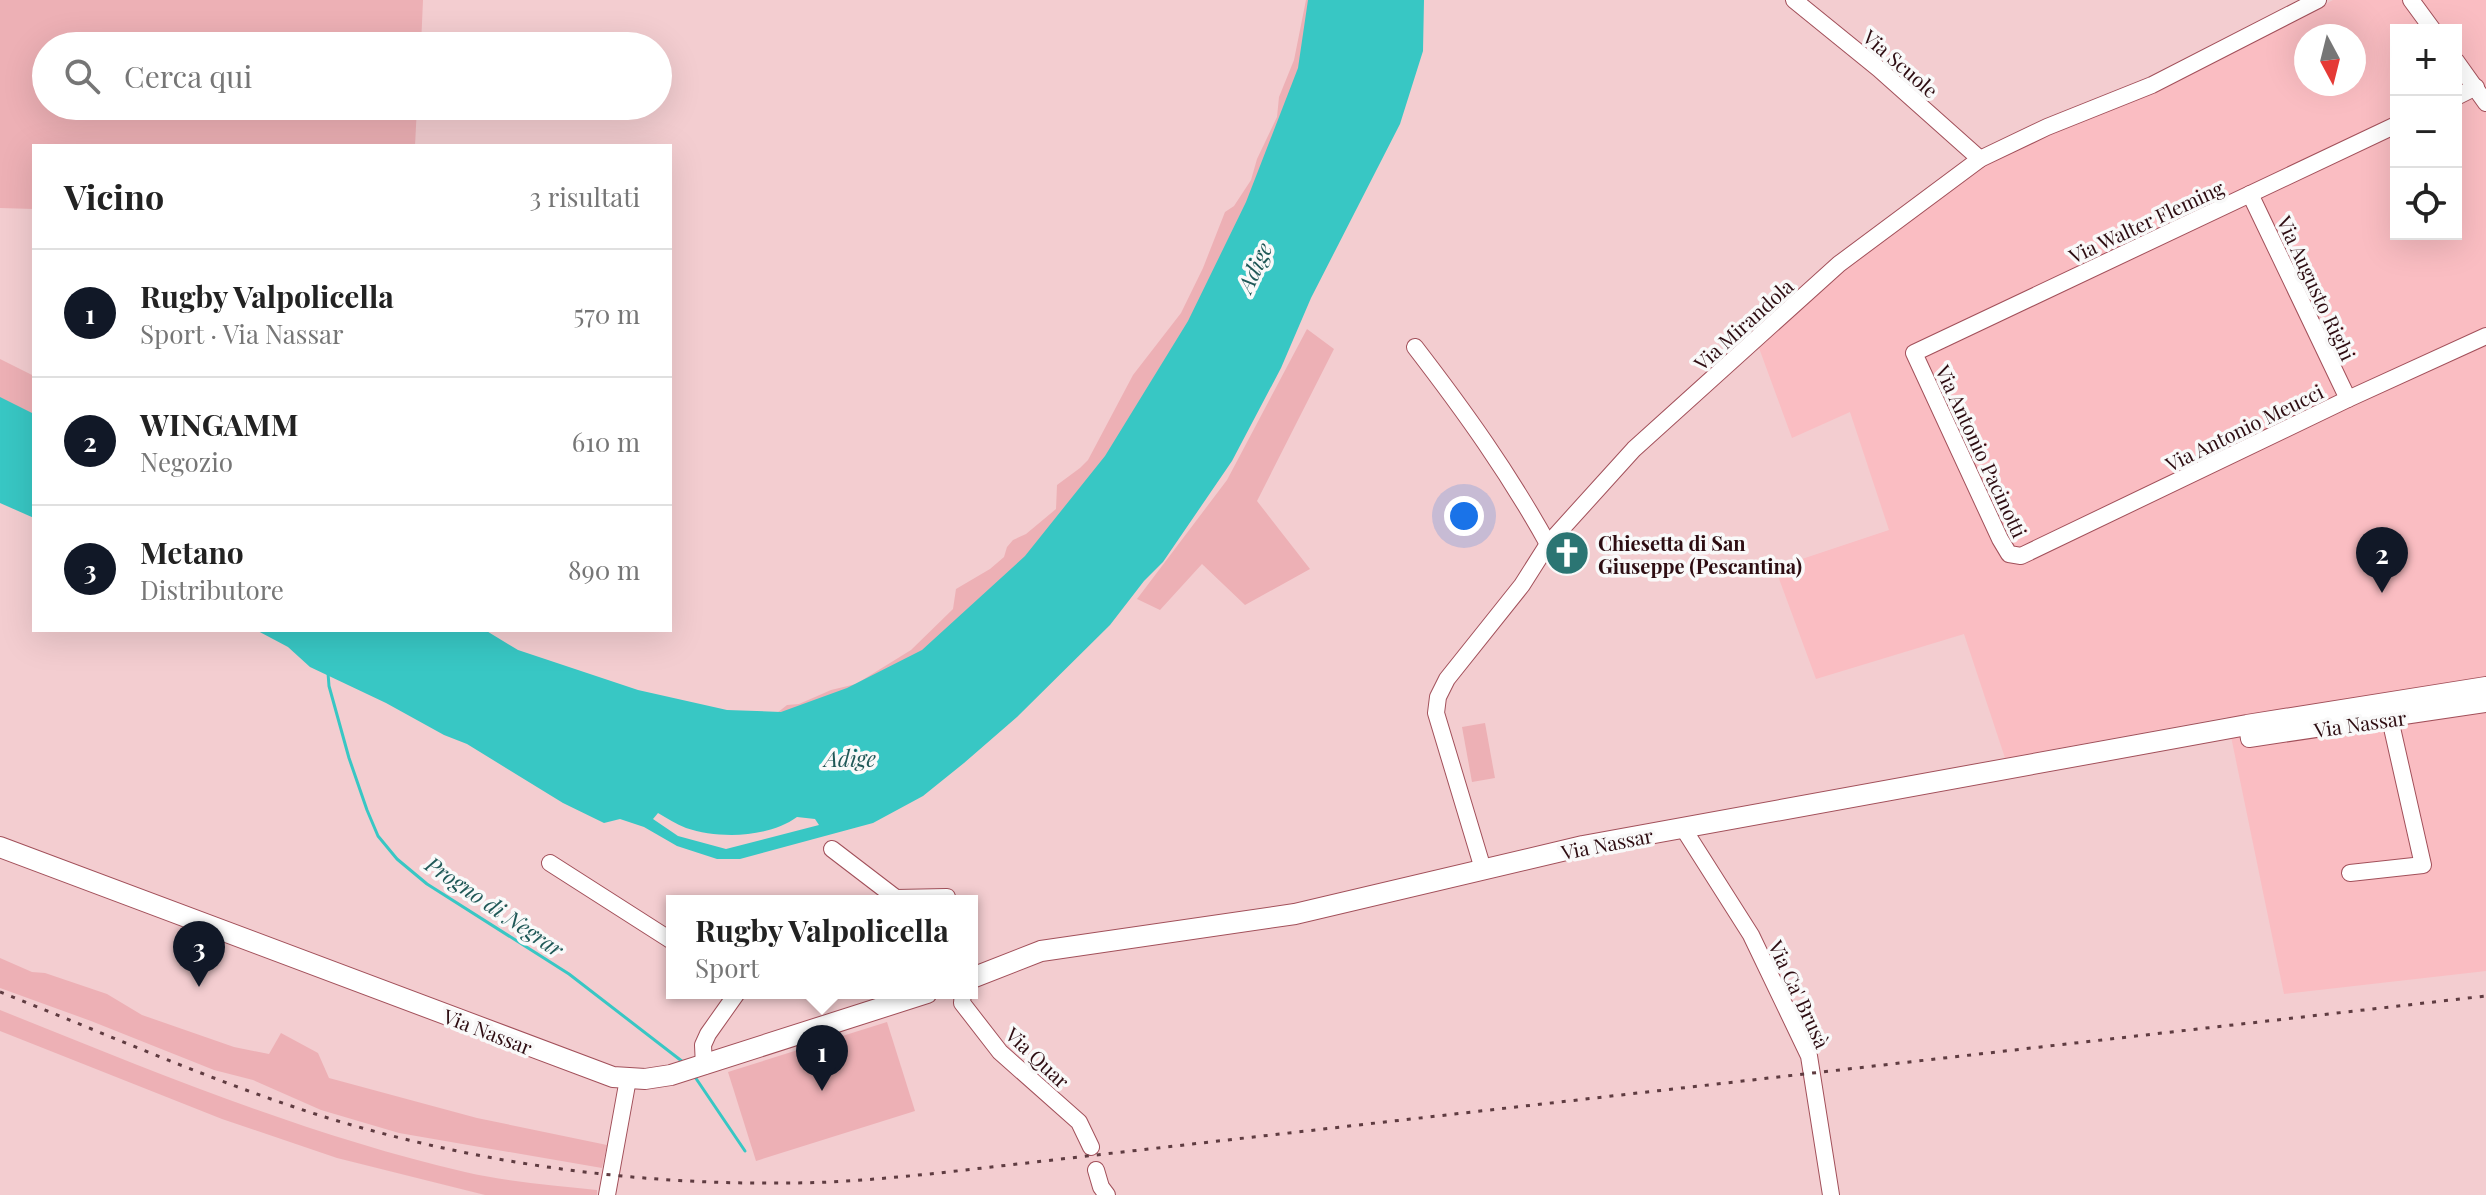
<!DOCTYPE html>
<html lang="it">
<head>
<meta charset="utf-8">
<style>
  :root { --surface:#fff; --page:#f6f6f6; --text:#222; --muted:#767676; --line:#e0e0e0; --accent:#111827 }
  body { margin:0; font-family:"Playfair Display",serif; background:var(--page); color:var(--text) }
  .controls { position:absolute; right:24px; top:24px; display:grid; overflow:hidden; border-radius:0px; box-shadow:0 8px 32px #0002 }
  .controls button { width:72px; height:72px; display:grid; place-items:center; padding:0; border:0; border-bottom:2px solid var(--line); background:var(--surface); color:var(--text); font:40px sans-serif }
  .compass { position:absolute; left:2294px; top:24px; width:72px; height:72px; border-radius:50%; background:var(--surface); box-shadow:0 8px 32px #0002; rotate:173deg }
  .you { position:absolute; left:1464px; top:516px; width:28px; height:28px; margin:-20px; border:6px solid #fff; border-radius:50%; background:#1a73e8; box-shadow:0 0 0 12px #1a73e833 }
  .badge { display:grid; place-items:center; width:52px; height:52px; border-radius:50%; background:var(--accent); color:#fff; font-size:26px; font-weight:700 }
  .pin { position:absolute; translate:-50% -66px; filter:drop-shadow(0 2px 4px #0008) }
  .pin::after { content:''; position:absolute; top:42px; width:28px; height:24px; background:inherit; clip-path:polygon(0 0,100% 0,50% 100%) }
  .popup { position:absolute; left:666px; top:895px; width:312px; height:104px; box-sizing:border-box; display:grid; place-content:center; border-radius:0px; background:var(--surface); filter:drop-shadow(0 2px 6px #0005); font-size:26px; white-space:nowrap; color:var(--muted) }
  .popup b { font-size:30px; color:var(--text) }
  .popup::after { content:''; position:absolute; left:50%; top:100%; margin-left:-16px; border:16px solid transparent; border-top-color:var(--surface) }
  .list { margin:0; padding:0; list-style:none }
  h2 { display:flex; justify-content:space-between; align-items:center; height:104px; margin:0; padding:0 32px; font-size:34px }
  h2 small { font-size:26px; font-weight:400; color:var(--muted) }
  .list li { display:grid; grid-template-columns:52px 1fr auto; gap:24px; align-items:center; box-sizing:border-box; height:128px; padding:0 32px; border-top:2px solid var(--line) }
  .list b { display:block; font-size:30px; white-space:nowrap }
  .list p { margin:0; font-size:26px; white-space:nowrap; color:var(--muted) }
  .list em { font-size:26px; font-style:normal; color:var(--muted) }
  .icon { flex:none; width:44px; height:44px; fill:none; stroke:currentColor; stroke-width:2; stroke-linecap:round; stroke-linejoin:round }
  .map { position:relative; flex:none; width:2486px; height:1195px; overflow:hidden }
  .search { position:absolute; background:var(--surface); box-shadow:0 8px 32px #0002; left:32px; top:32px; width:640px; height:88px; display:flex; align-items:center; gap:20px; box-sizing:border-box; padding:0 28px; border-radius:44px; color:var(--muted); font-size:30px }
  .panel { position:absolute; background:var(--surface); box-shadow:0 8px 32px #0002; left:32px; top:144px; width:640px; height:488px; border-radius:0px }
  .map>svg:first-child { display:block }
  .built { fill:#fabdc2; fill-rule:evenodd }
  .green { fill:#edb0b5 }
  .water { fill:#38c7c4; fill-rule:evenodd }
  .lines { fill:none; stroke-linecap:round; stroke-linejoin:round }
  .stream { stroke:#38c7c4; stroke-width:3 }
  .minor-casing { stroke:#a2505a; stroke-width:18 }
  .major-casing { stroke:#a2505a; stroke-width:22 }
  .minor { stroke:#fff; stroke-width:16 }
  .major { stroke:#fff; stroke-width:20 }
  .rail { stroke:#5f3c41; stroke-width:3; stroke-dasharray:4 8; stroke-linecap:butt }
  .labels { text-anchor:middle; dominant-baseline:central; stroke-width:7; stroke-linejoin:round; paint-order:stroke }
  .street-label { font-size:20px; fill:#2e0d12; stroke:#f9f9f9 }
  .poi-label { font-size:20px; font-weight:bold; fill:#2e0d12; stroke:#f9f9f9; text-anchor:start }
  .water-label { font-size:22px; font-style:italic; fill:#1f5857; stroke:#f9f9f9 }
</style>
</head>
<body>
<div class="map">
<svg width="2486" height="1195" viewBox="0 0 2486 1195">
  <rect width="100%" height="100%" fill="#f3cdd0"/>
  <path class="built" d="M2333,0H2486V971L2284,994L2227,717L2005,758L1964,634L1816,679L1775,568L1889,530L1850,412L1792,438L1759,348L1896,222L2006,149L2306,15ZM2396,30H2456V234H2396ZM2306,36H2354V84H2306Z"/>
  <g class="green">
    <path d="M0,0H423L421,46H46V106H417L415,146H34V209L0,208Z"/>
    <path d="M1306,0H1326L1269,187L1057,542L863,700L777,713L787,705L799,704L831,690L856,684L911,650L953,609L956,589L990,569L1004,557L1007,547L1013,540L1026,534L1056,509L1057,485L1080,468L1088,460L1133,375L1181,313L1203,268L1225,212L1234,206L1251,180L1257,159L1277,117L1279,97L1294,60Z"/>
    <path d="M1307,329L1334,349L1257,501L1310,569L1245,605L1202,564L1160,610L1137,599L1227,480Z"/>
    <path d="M0,359L34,376V417L0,404Z"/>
    <path d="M1485,723L1495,778L1472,782L1462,727Z"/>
    <path d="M0,958L32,972L45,973L107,994L142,1015L234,1047L269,1054L281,1033L318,1053L329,1078L477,1118L607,1145L602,1168L399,1133L321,1110L253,1080L214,1070L91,1021L0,988Z"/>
    <path d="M0,1010C152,1071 305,1135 465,1172C508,1182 554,1185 597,1190V1195H485L337,1158L222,1119L0,1031Z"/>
    <path d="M887,1022L915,1111L756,1161L728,1072Z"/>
  </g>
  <g class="water">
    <path d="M1308,0H1424L1423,51L1400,124L1311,298L1281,368L1232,461L1163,562L1144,581L1110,625L1017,717L964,763L923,796L873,823L740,859H717L677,846L644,827L620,819L604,823L563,803L467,744L444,735L386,703L310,667L288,647L256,630H485L518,650L638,690L727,710L781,712L847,688L922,650L1025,556L1105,456L1188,321L1246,202L1298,68ZM658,813C667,818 676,824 686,828C719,839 768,838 797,817L815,819L819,825L726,849L678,836L653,819Z"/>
    <path d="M0,397L34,414V518L0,503Z"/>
  </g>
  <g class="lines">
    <g class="stream">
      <path d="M328,673L329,686L349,758L367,810L378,836L397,859L427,884L569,974L683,1062"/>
      <path d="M693,1074L745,1151"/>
    </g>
    <g class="minor-casing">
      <g id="minor">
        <path d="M1794,0L1879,69L1980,159"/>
        <path d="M2411,0L2433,30"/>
        <path d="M2456,61L2486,103"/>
        <path d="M2456,97L2476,87"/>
        <path d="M2396,125L1914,353L2000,539L2009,554L2021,556L2348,399L2486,336"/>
        <path d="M2250,194L2348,399"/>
        <path d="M1415,347C1465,412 1508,472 1548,544"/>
        <path d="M2247,725L2249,739L2486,704"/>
        <path d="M1683,828L1751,935L1809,1056L1831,1195"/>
        <path d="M832,849L896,898L947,897L948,901"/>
        <path d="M550,863L672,941"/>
        <path d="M1483,869L1436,713L1438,697L1447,679L1522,585L1548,544L1634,449L1839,264L1980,159L2047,127L2152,85L2318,0"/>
        <path d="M2350,873L2423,865L2390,719"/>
        <path d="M963,993L962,1003L1000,1052L1079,1122L1091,1147"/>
        <path d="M704,1066L703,1045L708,1034L737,993"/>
        <path d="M1096,1170L1101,1187L1107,1195"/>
        <path d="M607,1195L628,1079"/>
      </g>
    </g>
    <g class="major-casing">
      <g id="major">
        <path d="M0,847L613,1077L645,1079L671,1075L927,993"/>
        <path d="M972,978L1041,951L1295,914L1583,846L2247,725L2486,687"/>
      </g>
    </g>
    <use href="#minor" class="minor"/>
    <use href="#major" class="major"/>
    <path class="rail" d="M0,992C109,1035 216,1083 328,1118C476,1163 633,1185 788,1183C839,1183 889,1178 939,1173L2486,996"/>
  </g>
  <defs>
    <g id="church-disc" transform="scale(2.3)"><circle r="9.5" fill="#2b7573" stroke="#f9f9f9"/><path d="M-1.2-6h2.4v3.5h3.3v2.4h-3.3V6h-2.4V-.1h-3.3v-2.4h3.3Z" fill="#fff"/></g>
  </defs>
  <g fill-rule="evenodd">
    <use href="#church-disc" x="1567" y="553"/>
  </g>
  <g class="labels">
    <g class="street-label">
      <text transform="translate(1901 63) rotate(41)">Via Scuole</text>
      <text transform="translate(2146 221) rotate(-25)">Via Walter Fleming</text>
      <text transform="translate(2317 288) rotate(65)">Via Augusto Righi</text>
      <text transform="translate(1743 324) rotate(-42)">Via Mirandola</text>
      <text transform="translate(2244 427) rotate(-26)">Via Antonio Meucci</text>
      <text transform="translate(1982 451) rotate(65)">Via Antonio Pacinotti</text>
      <text transform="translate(2360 723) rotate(-8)">Via Nassar</text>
      <text transform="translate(1607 843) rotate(-11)">Via Nassar</text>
      <text transform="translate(1800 994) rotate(65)">Via Ca' Brusà</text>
      <text transform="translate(488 1031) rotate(21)">Via Nassar</text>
      <text transform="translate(1038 1057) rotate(43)">Via Quar</text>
    </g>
    <g class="poi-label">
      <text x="1598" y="542">Chiesetta di San<tspan x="1598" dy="23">Giuseppe (Pescantina)</tspan></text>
    </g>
    <g class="water-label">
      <text transform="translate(1254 267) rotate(-65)">Adige</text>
      <text x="850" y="758">Adige</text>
      <text transform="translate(495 906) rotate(34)">Progno di Negrar</text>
    </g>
  </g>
</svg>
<div class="controls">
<button>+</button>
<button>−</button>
<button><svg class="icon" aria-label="locate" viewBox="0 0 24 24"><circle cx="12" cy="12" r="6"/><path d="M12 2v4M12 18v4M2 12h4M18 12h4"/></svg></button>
</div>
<svg class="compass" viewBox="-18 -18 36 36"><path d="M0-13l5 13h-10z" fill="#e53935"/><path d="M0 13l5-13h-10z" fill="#767676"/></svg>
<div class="you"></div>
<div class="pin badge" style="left:822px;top:1091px">1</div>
<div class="popup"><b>Rugby Valpolicella</b>Sport</div>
<div class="pin badge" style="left:2382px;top:593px">2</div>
<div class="pin badge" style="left:199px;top:987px">3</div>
<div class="search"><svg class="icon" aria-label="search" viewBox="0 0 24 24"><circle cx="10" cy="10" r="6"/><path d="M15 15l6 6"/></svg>Cerca qui</div>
<section class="panel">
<h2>Vicino<small>3 risultati</small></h2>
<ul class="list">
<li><span class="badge">1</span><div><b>Rugby Valpolicella</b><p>Sport · Via Nassar</p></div><em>570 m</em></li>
<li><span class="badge">2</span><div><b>WINGAMM</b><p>Negozio</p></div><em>610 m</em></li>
<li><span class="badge">3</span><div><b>Metano</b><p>Distributore</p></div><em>890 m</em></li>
</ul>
</section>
</div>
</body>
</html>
